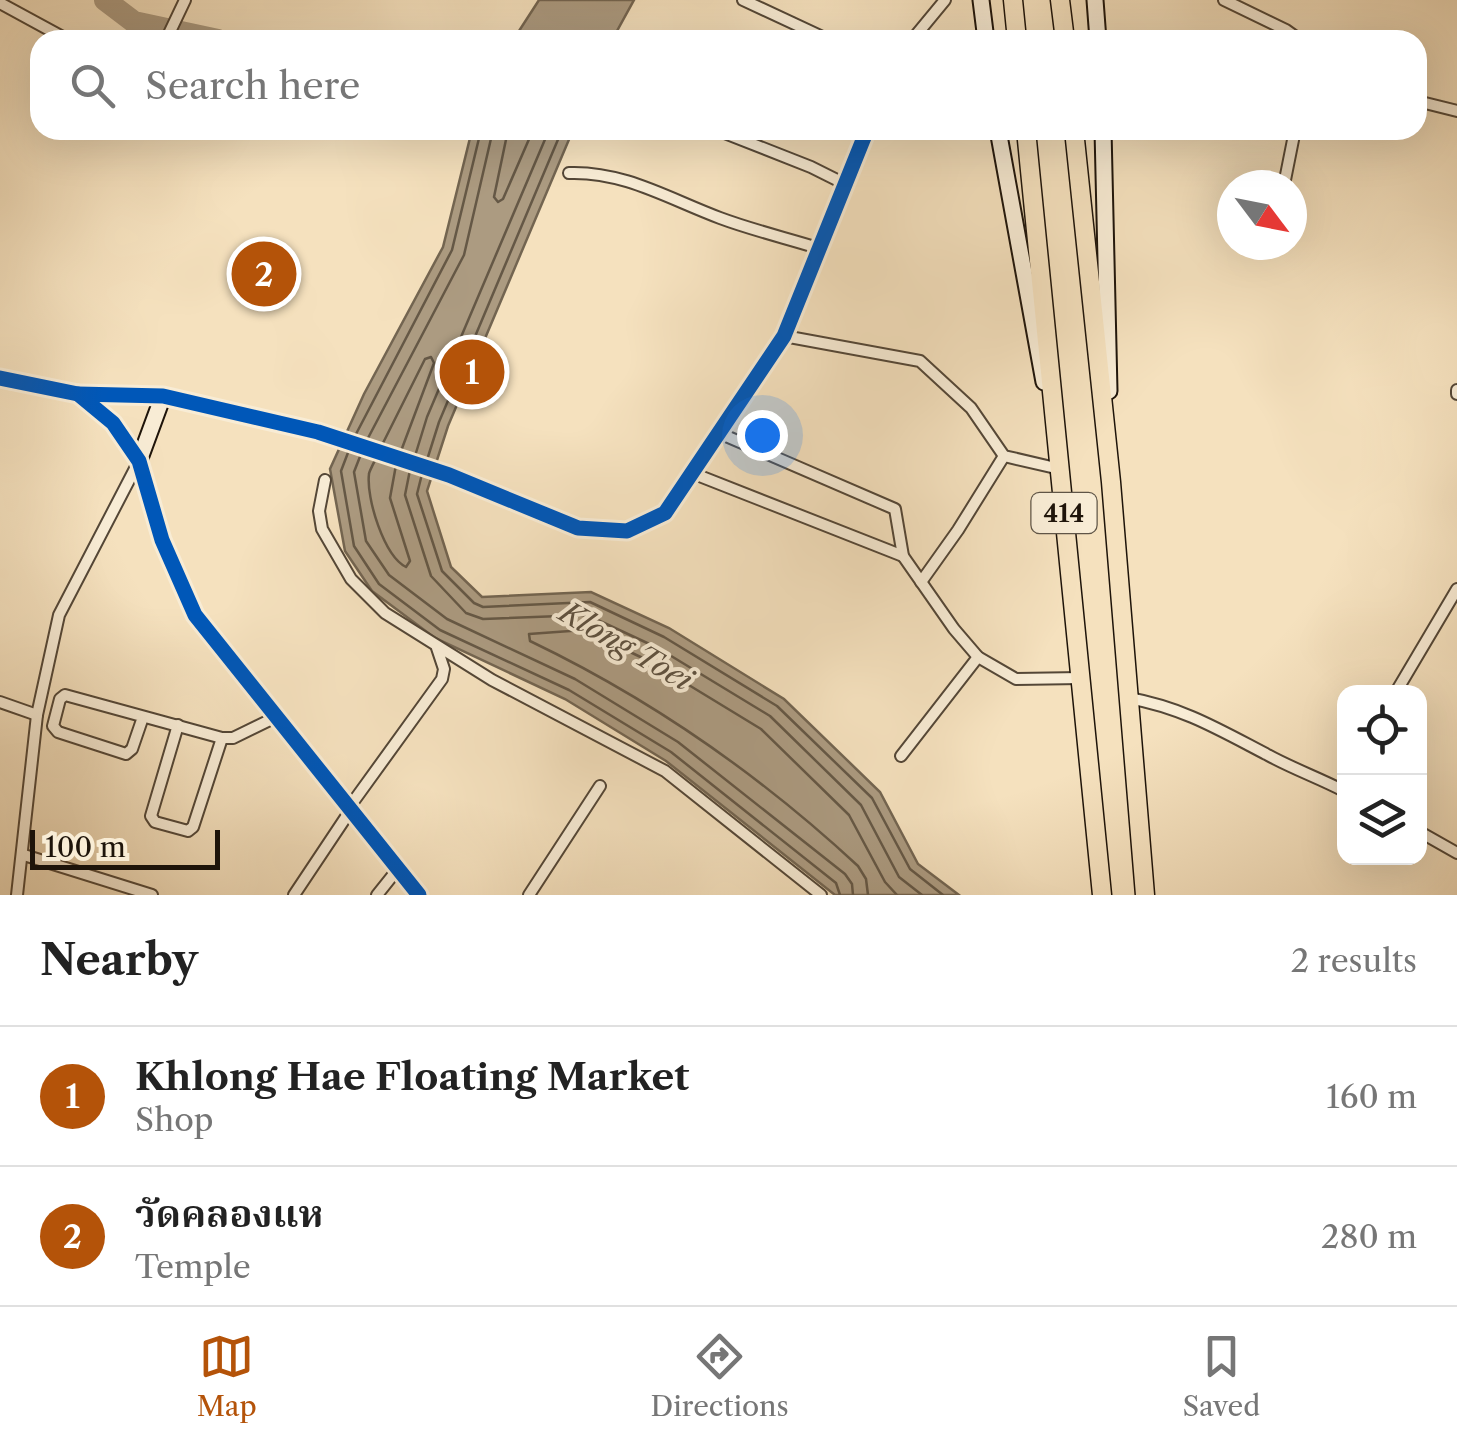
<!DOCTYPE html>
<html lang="en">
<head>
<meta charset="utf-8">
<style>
  :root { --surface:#fff; --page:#f2f2f2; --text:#222; --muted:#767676; --line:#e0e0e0; --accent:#b45309 }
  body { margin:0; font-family:"Libre Caslon Text","Noto Serif Thai",serif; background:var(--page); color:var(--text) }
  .controls { position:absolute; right:30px; bottom:30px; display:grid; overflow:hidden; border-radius:20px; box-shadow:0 10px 40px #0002 }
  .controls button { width:90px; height:90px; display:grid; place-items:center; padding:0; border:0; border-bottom:2px solid var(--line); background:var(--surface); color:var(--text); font:50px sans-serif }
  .compass { position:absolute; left:1217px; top:170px; width:90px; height:90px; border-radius:50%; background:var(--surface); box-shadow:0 10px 40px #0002; rotate:122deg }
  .scale { position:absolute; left:30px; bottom:25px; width:190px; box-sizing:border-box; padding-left:10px; border:5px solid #1e140a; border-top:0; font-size:28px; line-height:35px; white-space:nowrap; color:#1e140a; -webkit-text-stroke:8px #f8ecd5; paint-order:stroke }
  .you { position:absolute; left:762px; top:435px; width:35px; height:35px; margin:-25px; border:8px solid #fff; border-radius:50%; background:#1a73e8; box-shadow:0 0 0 15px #1a73e833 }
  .badge { display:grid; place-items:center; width:65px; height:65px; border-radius:50%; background:var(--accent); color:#fff; font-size:32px; font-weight:700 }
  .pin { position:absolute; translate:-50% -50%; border:5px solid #fff; box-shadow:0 2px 10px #0006 }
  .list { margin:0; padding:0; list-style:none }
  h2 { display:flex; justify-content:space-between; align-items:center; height:130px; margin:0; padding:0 40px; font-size:42px }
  h2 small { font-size:32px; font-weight:400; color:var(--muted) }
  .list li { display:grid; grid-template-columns:65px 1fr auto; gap:30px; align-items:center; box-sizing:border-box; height:140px; padding:0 40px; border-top:2px solid var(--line) }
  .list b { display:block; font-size:38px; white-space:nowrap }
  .list p { margin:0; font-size:32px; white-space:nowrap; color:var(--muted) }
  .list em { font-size:32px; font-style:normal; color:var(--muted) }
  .icon { flex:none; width:55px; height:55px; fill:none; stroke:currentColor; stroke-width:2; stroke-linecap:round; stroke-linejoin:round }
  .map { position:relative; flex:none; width:1457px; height:895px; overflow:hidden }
  .search { position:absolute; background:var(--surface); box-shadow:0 10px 40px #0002; left:30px; right:30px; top:30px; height:110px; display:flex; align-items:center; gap:25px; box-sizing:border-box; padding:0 35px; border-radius:30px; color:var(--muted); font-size:38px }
  .sheet { height:410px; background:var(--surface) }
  nav { display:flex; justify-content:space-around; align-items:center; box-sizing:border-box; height:140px; border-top:2px solid var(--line); background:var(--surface); font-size:28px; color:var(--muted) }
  nav a { display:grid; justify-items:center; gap:5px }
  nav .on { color:var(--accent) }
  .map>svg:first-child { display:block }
  .water { fill:#ac9b81; stroke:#736551; stroke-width:2.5 }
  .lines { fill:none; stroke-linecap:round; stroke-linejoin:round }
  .shore { stroke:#655846; stroke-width:2.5 }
  .river { stroke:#ac9b81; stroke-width:22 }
  .street-casing { stroke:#544737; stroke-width:14 }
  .secondary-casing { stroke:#1e140a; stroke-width:19 }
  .primary-casing { stroke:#1e140a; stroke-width:21 }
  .street { stroke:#f8ecd5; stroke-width:10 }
  .secondary { stroke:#f8ecd5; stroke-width:15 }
  .primary { stroke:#f5e1be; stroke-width:18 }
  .cycleway-casing { stroke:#f8ecd5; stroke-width:21 }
  .cycleway { stroke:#0057b8; stroke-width:15 }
  .labels { text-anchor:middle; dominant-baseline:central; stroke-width:8; stroke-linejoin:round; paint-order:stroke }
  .shield { fill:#f8ecd5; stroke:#5f5547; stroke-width:2.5 }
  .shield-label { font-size:25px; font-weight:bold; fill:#1e140a }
  .water-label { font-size:30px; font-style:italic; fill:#5e5140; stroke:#f8ecd5 }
</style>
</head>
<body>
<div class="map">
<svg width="1457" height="895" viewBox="0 0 1457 895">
  <rect width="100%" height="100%" fill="#f5e1be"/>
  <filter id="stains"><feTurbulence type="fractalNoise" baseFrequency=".002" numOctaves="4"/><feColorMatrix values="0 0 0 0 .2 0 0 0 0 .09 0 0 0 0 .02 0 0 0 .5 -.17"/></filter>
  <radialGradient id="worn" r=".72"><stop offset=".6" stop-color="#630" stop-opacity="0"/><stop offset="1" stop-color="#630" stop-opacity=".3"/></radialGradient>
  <g class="water">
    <path d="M539,0H634L612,40H495L519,31Z"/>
    <path d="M472,130H573L448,426L427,491L451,567L482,597L591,592L669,628L784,699L880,792L918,864L959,895H835L666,761L565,699L435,638L372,591L345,551L330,469L364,394L443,247Z"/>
  </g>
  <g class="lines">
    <g class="shore">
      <path d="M508,130L494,197L498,202L503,199L533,130"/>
      <path d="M355,436L452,250L481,130"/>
      <path d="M367,440L464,255L493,130"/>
      <path d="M382,445L425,359L431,357L434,363L401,451"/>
      <path d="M349,450L341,471L354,546L379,584L440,630L569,690L671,752L836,883L840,895"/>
      <path d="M361,454L354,472L366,541L389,575L447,619L575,679L678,742L845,874L852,884L853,895"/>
      <path d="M415,456L427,417L549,130"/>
      <path d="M376,459C375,460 369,472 369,474C366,498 384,556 406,567L410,561L390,498L396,465"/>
      <path d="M427,460L439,422L562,130"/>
      <path d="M410,470L405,495L431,576L466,613L483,619L587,615L658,648L770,716L861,805L899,877L922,895"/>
      <path d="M422,474L417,494L442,571L474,603L483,607L590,602L664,637L777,706L872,798L910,869L943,895"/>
      <path d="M868,895L866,879L858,866C761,776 649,698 530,641L529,634L584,630L651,662L761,729L849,815L885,882L897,895"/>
    </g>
    <path class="river" d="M105,0L134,22L218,40"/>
    <g class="street-casing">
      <g id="street">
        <path d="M743,0L829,40"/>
        <path d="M1224,0L1286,30L1300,40"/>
        <path d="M0,3L68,40"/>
        <path d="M166,40L185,0"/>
        <path d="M912,40L945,0"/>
        <path d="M1417,101L1457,111"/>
        <path d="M717,130L811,167L845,184"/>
        <path d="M687,131L688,130"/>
        <path d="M569,173C624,171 669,199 720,218C752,230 786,238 818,248"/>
        <path d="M1284,185L1295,130"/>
        <path d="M784,336L920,361L971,408L1004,456L1060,469"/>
        <path d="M1457,390V394"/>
        <path d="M318,432L449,475L578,528L627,531L665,513L784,336L867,130"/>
        <path d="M719,433L895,509L903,556L954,629L978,657L1016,679L1081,678"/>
        <path d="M692,473L903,556"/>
        <path d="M325,480L319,511L322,529L351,579L385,613L492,680L665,771L821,895"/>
        <path d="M921,582L958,530L1004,456"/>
        <path d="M1396,692L1457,589"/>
        <path d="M1129,698C1183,708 1218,729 1266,754C1291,768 1319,778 1344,791"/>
        <path d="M0,702L37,715"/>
        <path d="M143,717L132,749L126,754L58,732L53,726L60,699L65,695L222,738H233L276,717"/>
        <path d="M178,725L151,816L155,822L188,831L193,827L222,738"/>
        <path d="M901,756L978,657"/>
        <path d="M348,809L442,679L444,669L437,648"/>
        <path d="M1420,832L1457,853"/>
        <path d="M24,855L152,895"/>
        <path d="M17,895L37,715L59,615L139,461"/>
        <path d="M294,895L350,811"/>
        <path d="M377,895L397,870"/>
        <path d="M529,895L600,786"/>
      </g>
    </g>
    <g class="secondary-casing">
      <g id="secondary">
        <path d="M981,0L986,40"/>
        <path d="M1095,0L1098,40"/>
        <path d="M998,130L1044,382"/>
        <path d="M1103,130L1109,391"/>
        <path d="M0,378L78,394L113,423L139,461L162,540L195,615L419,895"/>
        <path d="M78,394L163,396L318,432"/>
        <path d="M139,461L163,396"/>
      </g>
    </g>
    <g class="primary-casing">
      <g id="primary">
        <path d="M1013,0L1017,40"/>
        <path d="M1060,0L1065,40"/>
        <path d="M1026,130L1102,895"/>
        <path d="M1074,130L1111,482L1145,895"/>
      </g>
    </g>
    <use href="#street" class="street"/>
    <use href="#secondary" class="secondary"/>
    <use href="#primary" class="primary"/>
    <g class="cycleway-casing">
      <g id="cycleway">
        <path d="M0,378L78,394L113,423L139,461L162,540L195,615L419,895"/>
        <path d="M78,394L163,396L318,432L449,475L578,528L627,531L665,513L784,336L867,130"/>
      </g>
    </g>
    <use href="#cycleway" class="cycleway"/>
  </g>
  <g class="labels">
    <rect class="shield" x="1031.5" y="493" width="65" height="40" rx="8"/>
    <g class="shield-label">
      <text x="1064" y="513">414</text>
    </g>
    <g class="water-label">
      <text transform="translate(626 646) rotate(30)">Klong Toei</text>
    </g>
  </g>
  <rect width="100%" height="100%" filter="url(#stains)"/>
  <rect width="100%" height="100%" fill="url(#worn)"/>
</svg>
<div class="controls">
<button><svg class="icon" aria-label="locate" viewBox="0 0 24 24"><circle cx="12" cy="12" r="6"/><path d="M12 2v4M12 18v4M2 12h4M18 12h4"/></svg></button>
<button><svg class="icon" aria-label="layers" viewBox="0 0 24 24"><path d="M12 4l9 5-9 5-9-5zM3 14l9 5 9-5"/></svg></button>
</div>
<svg class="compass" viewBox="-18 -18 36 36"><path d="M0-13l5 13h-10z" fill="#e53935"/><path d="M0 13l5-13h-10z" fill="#767676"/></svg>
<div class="scale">100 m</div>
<div class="you"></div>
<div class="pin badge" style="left:472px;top:372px">1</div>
<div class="pin badge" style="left:264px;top:274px">2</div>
<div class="search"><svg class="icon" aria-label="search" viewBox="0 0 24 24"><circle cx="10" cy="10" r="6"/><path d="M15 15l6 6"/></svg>Search here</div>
</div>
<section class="sheet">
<h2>Nearby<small>2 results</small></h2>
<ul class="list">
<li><span class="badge">1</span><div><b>Khlong Hae Floating Market</b><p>Shop</p></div><em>160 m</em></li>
<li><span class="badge">2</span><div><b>วัดคลองแห</b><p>Temple</p></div><em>280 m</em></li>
</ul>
</section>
<nav>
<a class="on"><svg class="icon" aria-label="map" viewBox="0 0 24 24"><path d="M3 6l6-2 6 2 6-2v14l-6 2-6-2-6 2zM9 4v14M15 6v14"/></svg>Map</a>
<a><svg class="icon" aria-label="directions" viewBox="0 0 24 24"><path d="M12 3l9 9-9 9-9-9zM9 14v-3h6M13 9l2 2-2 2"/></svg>Directions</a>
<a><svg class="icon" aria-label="saved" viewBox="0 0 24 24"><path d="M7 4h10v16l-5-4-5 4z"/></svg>Saved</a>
</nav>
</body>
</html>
